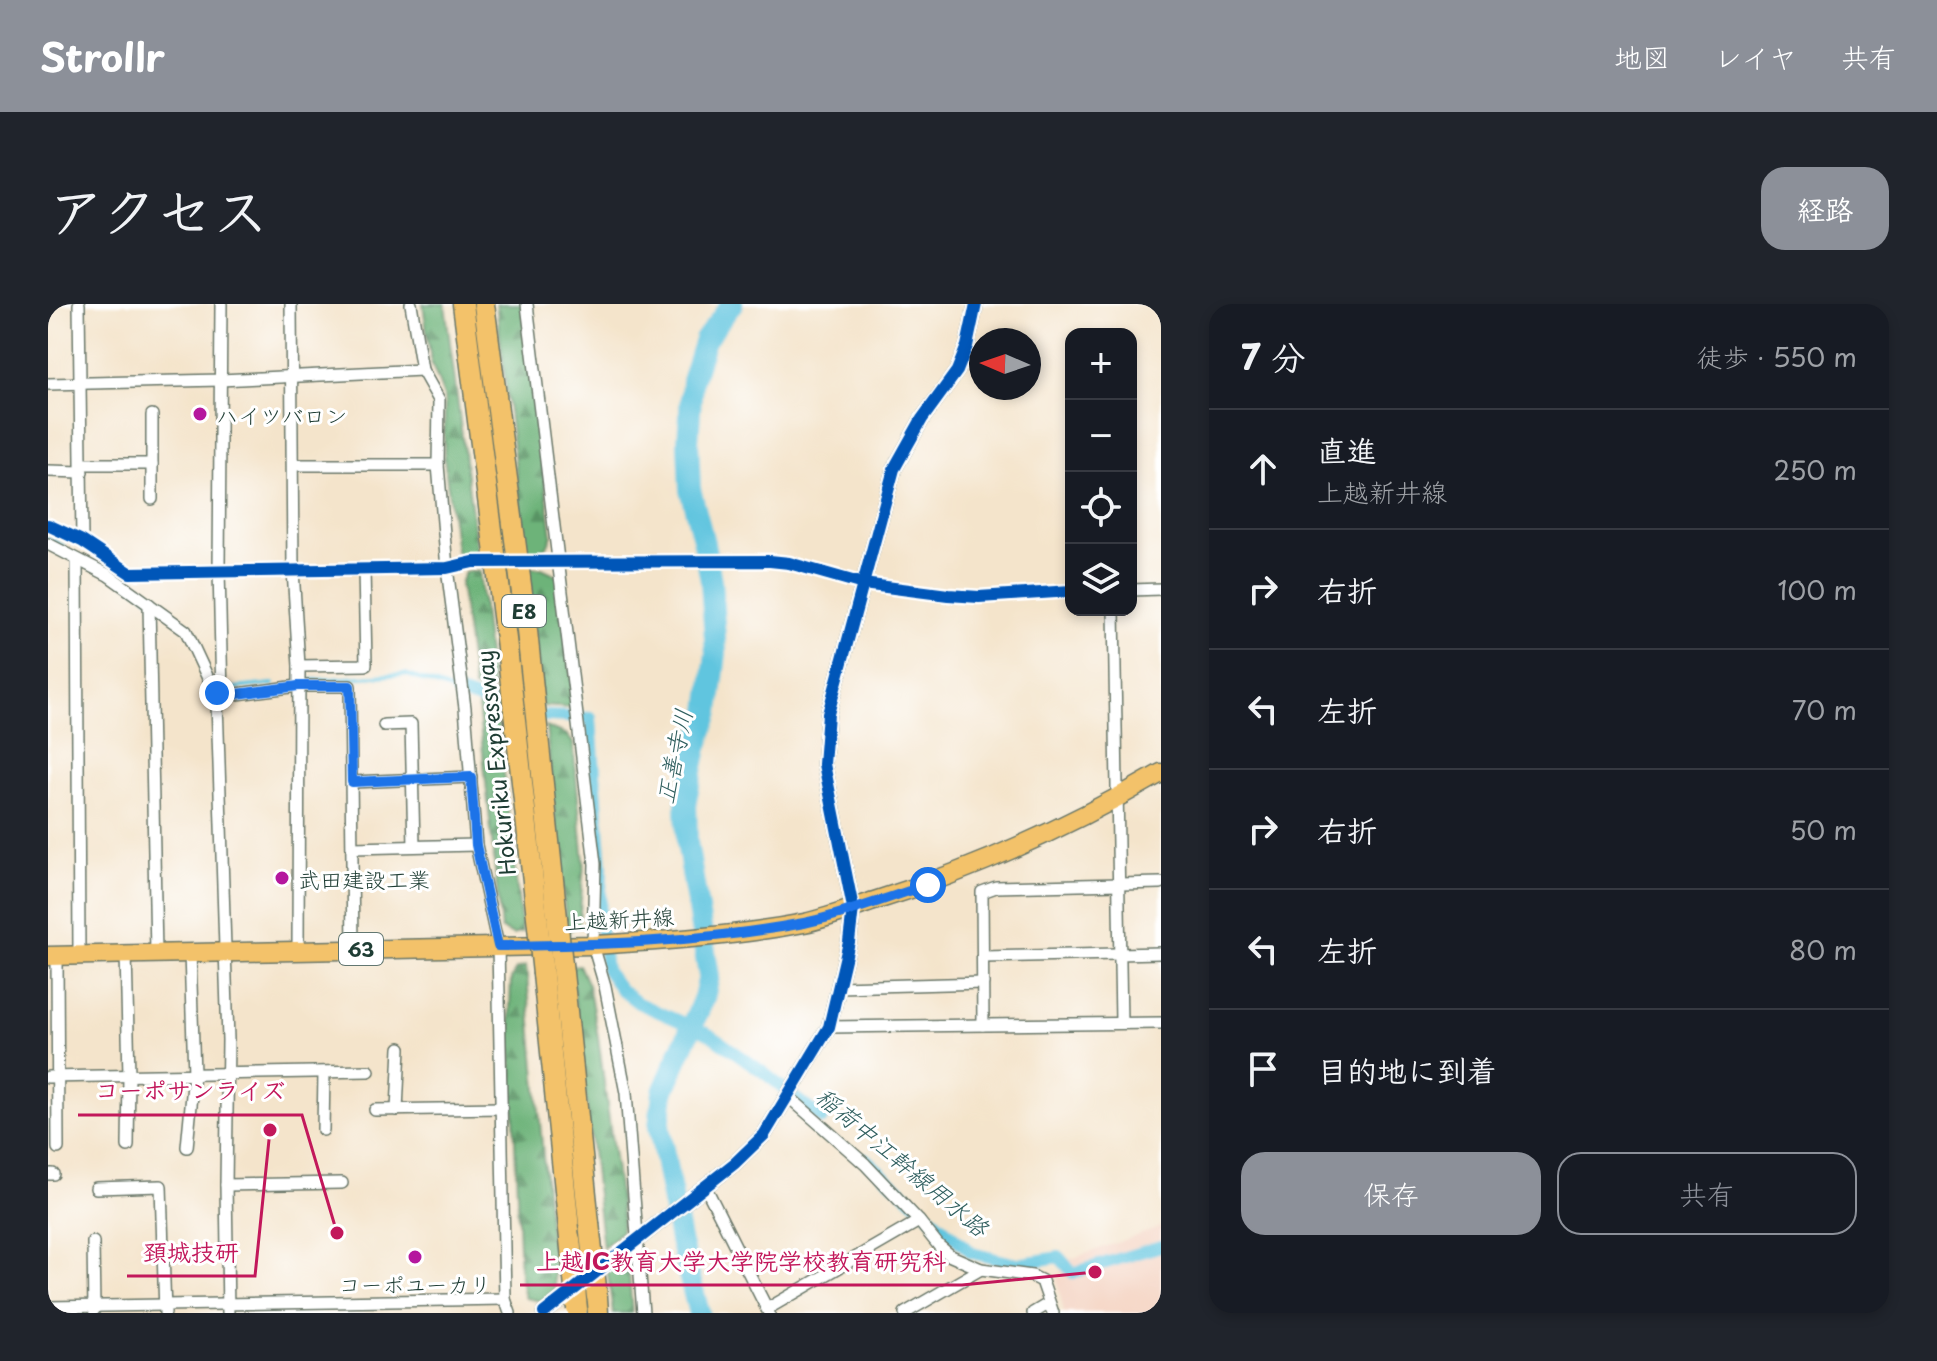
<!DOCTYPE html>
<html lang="ja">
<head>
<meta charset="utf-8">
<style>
  :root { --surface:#171b24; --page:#20242c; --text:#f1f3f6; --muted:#9ea1a6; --line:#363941; --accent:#8c9099 }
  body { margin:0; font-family:"Playpen Sans","Klee One",sans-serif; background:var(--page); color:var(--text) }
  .controls { position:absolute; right:24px; top:24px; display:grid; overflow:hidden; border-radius:16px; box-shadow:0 4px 12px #0003 }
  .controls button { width:72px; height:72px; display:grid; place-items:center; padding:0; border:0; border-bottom:2px solid var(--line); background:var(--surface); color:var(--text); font:40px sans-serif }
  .compass { position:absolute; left:921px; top:24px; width:72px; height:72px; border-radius:50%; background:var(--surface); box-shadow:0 4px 12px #0003; rotate:272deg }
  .stop { position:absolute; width:24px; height:24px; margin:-18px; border:6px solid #1a73e8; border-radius:50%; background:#fff }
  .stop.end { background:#1a73e8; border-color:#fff; box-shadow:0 2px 8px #0008 }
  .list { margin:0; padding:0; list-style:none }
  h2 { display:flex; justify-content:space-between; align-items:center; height:104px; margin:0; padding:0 32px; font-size:34px }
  h2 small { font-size:26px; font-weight:400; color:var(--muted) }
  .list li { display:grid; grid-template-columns:52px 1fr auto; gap:24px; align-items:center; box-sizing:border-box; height:120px; padding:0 32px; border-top:2px solid var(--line) }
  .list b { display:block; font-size:30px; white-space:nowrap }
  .list p { margin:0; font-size:26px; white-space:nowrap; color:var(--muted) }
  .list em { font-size:26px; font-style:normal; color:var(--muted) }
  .actions { display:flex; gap:16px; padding:24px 32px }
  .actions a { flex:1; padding:18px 0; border:2px solid var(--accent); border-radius:24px; text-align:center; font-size:28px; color:var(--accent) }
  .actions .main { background:var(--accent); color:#fff }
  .icon { flex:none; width:44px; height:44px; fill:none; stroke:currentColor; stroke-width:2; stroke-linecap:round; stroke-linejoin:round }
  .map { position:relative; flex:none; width:1113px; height:1009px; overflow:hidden; border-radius:24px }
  header { display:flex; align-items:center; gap:48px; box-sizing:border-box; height:112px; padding:0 40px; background:var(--accent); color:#fff }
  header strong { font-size:38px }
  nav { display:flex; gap:44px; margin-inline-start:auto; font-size:28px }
  .intro { display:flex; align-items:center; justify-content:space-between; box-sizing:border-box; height:192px; padding:0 48px }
  h1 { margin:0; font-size:56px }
  .button { padding:20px 36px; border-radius:24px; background:var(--accent); color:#fff; font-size:28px; font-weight:700 }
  main { display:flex; gap:48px; padding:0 48px }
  aside { flex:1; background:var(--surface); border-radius:24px; box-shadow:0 4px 12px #0003 }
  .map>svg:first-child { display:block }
  .built { fill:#f4d3c1 }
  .forest { fill:url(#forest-firs); stroke:#467856; stroke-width:2 }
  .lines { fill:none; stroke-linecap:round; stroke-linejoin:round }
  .stream { stroke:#61c5df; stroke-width:4 }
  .canal { stroke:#61c5df; stroke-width:12 }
  .river { stroke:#61c5df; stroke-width:22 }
  .minor-tunnel { stroke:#c9c3ad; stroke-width:11; stroke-dasharray:11 5.5; stroke-linecap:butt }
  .minor-casing { stroke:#6a7769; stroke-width:14 }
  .tertiary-casing { stroke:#6a7769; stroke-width:17 }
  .primary-casing { stroke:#6a7769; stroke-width:21 }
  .motorway-casing { stroke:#6a7769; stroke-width:23 }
  .minor { stroke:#fff; stroke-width:11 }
  .tertiary { stroke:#fff; stroke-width:14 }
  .primary { stroke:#f3c26a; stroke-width:18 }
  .motorway { stroke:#f3c26a; stroke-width:20 }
  .motorway-bridge-casing { stroke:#6a7769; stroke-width:23; stroke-linecap:butt }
  .motorway-bridge { stroke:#f3c26a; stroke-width:20 }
  .cycleway-casing { stroke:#fff; stroke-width:17 }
  .cycleway { stroke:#0057b8; stroke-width:12 }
  .route { stroke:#1a73e8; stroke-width:10 }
  .poi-dot { fill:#b5179e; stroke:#fff; stroke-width:3 }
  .labels { text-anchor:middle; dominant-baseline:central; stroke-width:6; stroke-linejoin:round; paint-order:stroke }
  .shield { fill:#fff; stroke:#627771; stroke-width:2 }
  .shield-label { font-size:20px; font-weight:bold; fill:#1f3d34 }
  .poi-label { font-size:22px; fill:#1f3d34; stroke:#fff; text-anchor:start }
  .street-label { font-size:22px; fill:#1f3d34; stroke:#fff }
  .water-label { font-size:24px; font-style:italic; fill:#305f5f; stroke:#fff }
  .leader { fill:none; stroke:#c2185b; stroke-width:3 }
  .callout-dot { fill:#c2185b; stroke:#fff; stroke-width:3 }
  .callout-label { font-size:24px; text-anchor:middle; font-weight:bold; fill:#c2185b; stroke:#fff; stroke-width:6; stroke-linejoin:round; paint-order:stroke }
</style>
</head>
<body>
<header>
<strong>Strollr</strong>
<nav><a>地図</a><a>レイヤ</a><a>共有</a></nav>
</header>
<div class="intro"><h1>アクセス</h1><a class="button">経路</a></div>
<main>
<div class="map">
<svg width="1113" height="1009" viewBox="0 0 1113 1009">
  <defs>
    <pattern id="forest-firs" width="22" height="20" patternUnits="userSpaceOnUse" patternTransform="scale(2)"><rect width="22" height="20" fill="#6db379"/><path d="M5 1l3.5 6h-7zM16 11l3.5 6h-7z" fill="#599364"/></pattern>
  </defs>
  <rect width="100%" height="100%" fill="#fff"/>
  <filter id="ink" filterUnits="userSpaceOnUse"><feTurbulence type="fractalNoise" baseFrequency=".0125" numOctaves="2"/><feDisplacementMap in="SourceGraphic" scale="16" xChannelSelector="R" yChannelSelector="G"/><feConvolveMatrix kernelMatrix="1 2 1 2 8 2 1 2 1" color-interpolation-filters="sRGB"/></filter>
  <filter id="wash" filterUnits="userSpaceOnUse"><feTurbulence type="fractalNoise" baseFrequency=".006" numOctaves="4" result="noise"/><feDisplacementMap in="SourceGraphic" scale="32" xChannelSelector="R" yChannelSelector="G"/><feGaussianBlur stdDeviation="1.8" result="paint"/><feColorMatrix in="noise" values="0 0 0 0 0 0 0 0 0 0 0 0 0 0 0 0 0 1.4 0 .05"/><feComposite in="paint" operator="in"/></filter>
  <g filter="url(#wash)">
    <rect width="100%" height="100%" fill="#f4e4cb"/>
    <path class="built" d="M1113,923V1009H1016L1009,976L1017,957Z"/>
    <g class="forest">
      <path d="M375,0H397L429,249L414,253L408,247L396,153L397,95L383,58Z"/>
      <path d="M448,0H474L504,231C500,245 493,249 478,250Z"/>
      <path d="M480,264H494L511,272L527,404L494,402Z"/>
      <path d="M431,267L444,388L426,384L412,279L417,268Z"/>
      <path d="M430,400L448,404L474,628L465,631L453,625Z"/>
      <path d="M498,423L518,430L525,439L536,559L531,620L519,629Z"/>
      <path d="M531,661L540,681L550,733L574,914L573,927L555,944L523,662Z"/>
      <path d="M478,662L507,986L493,997L477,994L472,970L462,705L463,675L468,665Z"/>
      <path d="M577,962L581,970L584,1009H565L559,964Z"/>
    </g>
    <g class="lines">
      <g class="stream">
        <path d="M0,234L16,242"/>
        <path d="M69,271L142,322L144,328"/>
        <path d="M254,377L357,370L408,388"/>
        <path d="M175,383L178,385L225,380"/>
      </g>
      <g class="canal">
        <path d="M408,388L477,411L543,414L554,563L552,613L558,666L572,685L590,699L663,731L715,768L774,815"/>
        <path d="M817,854L924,949L969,960L1011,953L1025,969L1113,942"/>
      </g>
      <path class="river" d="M651,1009L632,936L611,823L615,788L656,694L661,672L639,538L638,495L649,444L661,408L668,349L663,277L656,239L642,185L640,138L644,77L657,36L684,0"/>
    </g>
  </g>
  <g filter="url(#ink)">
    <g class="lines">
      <path class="minor-tunnel" d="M425,258L496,259"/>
      <g class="minor-casing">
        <g id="minor">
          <path d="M31,0L34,237"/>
          <path d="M173,0L171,266L174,392L169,398L180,736L178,881L180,1009"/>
          <path d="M243,0L245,266L251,362L250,647"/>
          <path d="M363,0L374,66L391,96L390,161L399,264L417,404L428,541L450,642L457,995L462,1009"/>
          <path d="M479,0L547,560L545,641L557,682L578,789L595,1009"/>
          <path d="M0,80L173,76L374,66"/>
          <path d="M34,160H104V111"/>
          <path d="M245,161H390"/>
          <path d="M0,167L34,168"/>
          <path d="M104,195V160"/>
          <path d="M0,221L34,237L82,269L399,264L425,258"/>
          <path d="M0,240L60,271L138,327L165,385L174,392L250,382H302L305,645"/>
          <path d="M29,256L31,651"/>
          <path d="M496,259L722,257L741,259L815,280L900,291L931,293L1023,287"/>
          <path d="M1083,286L1113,285"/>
          <path d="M101,300L108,649"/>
          <path d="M1066,306L1073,719"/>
          <path d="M251,362L318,361L316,265"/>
          <path d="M336,421L363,420L366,542"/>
          <path d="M304,478L423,473"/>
          <path d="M305,544L428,541"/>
          <path d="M78,650L81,771L80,842"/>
          <path d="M9,652L10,844"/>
          <path d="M936,653L1113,649"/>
          <path d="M791,683L935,679"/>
          <path d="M935,721L934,588L948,583L1113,579"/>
          <path d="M781,723L1113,719"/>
          <path d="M0,773L321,767"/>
          <path d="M741,793L817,860L871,917L891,942L903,952L933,965L984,972L994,977L1005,1009"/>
          <path d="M327,806L453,804"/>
          <path d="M349,806L352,744"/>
          <path d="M275,826L276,769"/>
          <path d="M139,843L146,770L142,649"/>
          <path d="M0,870H5"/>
          <path d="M178,881L294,879"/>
          <path d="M657,882L721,1009"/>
          <path d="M48,884L113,882L117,1009"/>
          <path d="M45,938L46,1006"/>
          <path d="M0,1003L457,995"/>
          <path d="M719,1005L871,917"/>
          <path d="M857,1009L933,965"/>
          <path d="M985,1009L1000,1000"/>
        </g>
      </g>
      <g class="tertiary-casing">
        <path id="tertiary" d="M496,1009L687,859L716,831L781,723L801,638L805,604L776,460L780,410L846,165L874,115L909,67L919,42L928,0"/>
      </g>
      <g class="primary-casing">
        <path id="primary" d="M0,652L545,641C616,637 687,632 756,619C780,614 803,605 826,597C926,566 1022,522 1113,469"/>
      </g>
      <g class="motorway-casing">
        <g id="motorway">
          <path d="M415,0L458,335L489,613"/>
          <path d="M436,0L479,327L509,614"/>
          <path d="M515,669L541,919"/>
          <path d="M495,670L522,935"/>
          <path d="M549,993L550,1009"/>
        </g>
      </g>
      <use href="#minor" class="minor"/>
      <use href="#tertiary" class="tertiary"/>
      <use href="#primary" class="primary"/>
      <use href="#motorway" class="motorway"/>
      <g class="motorway-bridge-casing">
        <g id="motorway-bridge">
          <path d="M489,613L495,670"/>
          <path d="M509,614L515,669"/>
          <path d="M541,919L549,993"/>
          <path d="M522,935L529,1005"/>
        </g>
      </g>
      <use href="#motorway-bridge" class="motorway-bridge"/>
      <g class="cycleway-casing">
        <g id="cycleway">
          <path d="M0,221L34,237L82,269L399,264L425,258L722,257L741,259L815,280L900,291L931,293L1023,287"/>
          <path d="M496,1009L687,859L716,831L781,723L801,638L805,604L776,460L780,410L846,165L874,115L909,67L919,42L928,0"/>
        </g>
      </g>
      <use href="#cycleway" class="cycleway"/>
    </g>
  </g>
  <g class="lines" filter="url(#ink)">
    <path class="route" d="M169,389L174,392L250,382H302L304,478L423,473L428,541L450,642C552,641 655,638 756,619C798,611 839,593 880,581"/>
  </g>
  <g class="poi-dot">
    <circle cx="152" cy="110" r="8"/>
    <circle cx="234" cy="574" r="8"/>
    <circle cx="367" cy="953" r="8"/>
  </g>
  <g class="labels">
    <g class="shield">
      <rect x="454" y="291" width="44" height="32" rx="6"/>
      <rect x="291" y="629" width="44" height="32" rx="6"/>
    </g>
    <g class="shield-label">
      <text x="476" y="307">E8</text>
      <text x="313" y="645">63</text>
    </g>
    <g class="poi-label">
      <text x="168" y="110">ハイツバロン</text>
      <text x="250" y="574">武田建設工業</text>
      <text x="367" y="979" text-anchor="middle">コーポユーカリ</text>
    </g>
    <g class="street-label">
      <text transform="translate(447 459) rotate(-96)">Hokuriku Expressway</text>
      <text transform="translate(571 614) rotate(-3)">上越新井線</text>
    </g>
    <g class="water-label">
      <text transform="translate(625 452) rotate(-78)">正善寺川</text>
      <text transform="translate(855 857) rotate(40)">稲荷中江幹線用水路</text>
    </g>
  </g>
  <path class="leader" d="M289 929L254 811H30M222 826L207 972H79M1047 968L914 981H472"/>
  <g class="callout-dot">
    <circle cx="289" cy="929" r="8"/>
    <circle cx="222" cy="826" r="8"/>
    <circle cx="1047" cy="968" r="8"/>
  </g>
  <g class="callout-label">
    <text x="142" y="795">コーポサンライズ</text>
    <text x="143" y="957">頚城技研</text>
    <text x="693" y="966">上越IC教育大学大学院学校教育研究科</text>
  </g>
</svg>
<div class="controls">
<button>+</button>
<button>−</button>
<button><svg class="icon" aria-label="locate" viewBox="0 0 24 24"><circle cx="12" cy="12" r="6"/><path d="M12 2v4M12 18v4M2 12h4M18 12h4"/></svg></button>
<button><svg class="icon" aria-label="layers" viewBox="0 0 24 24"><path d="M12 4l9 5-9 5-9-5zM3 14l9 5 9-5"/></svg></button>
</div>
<svg class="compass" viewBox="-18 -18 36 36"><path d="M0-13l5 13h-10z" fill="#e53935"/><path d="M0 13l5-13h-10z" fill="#9ea1a6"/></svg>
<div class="stop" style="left:880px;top:581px"></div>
<div class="stop end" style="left:169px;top:389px"></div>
</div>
<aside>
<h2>7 分<small>徒歩 · 550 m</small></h2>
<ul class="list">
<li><svg class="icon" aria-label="ahead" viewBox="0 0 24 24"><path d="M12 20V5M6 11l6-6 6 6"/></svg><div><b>直進</b><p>上越新井線</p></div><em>250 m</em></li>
<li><svg class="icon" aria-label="right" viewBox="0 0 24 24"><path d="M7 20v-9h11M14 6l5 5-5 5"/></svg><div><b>右折</b></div><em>100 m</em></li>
<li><svg class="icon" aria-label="left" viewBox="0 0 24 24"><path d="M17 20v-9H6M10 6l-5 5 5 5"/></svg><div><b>左折</b></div><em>70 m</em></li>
<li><svg class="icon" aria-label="right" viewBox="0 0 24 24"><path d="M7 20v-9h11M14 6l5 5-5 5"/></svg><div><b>右折</b></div><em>50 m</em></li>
<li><svg class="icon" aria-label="left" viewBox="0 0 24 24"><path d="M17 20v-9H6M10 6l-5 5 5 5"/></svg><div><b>左折</b></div><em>80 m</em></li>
<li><svg class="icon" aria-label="arrive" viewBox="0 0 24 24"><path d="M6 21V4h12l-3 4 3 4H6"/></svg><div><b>目的地に到着</b></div></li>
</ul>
<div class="actions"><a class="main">保存</a><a>共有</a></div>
</aside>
</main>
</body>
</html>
